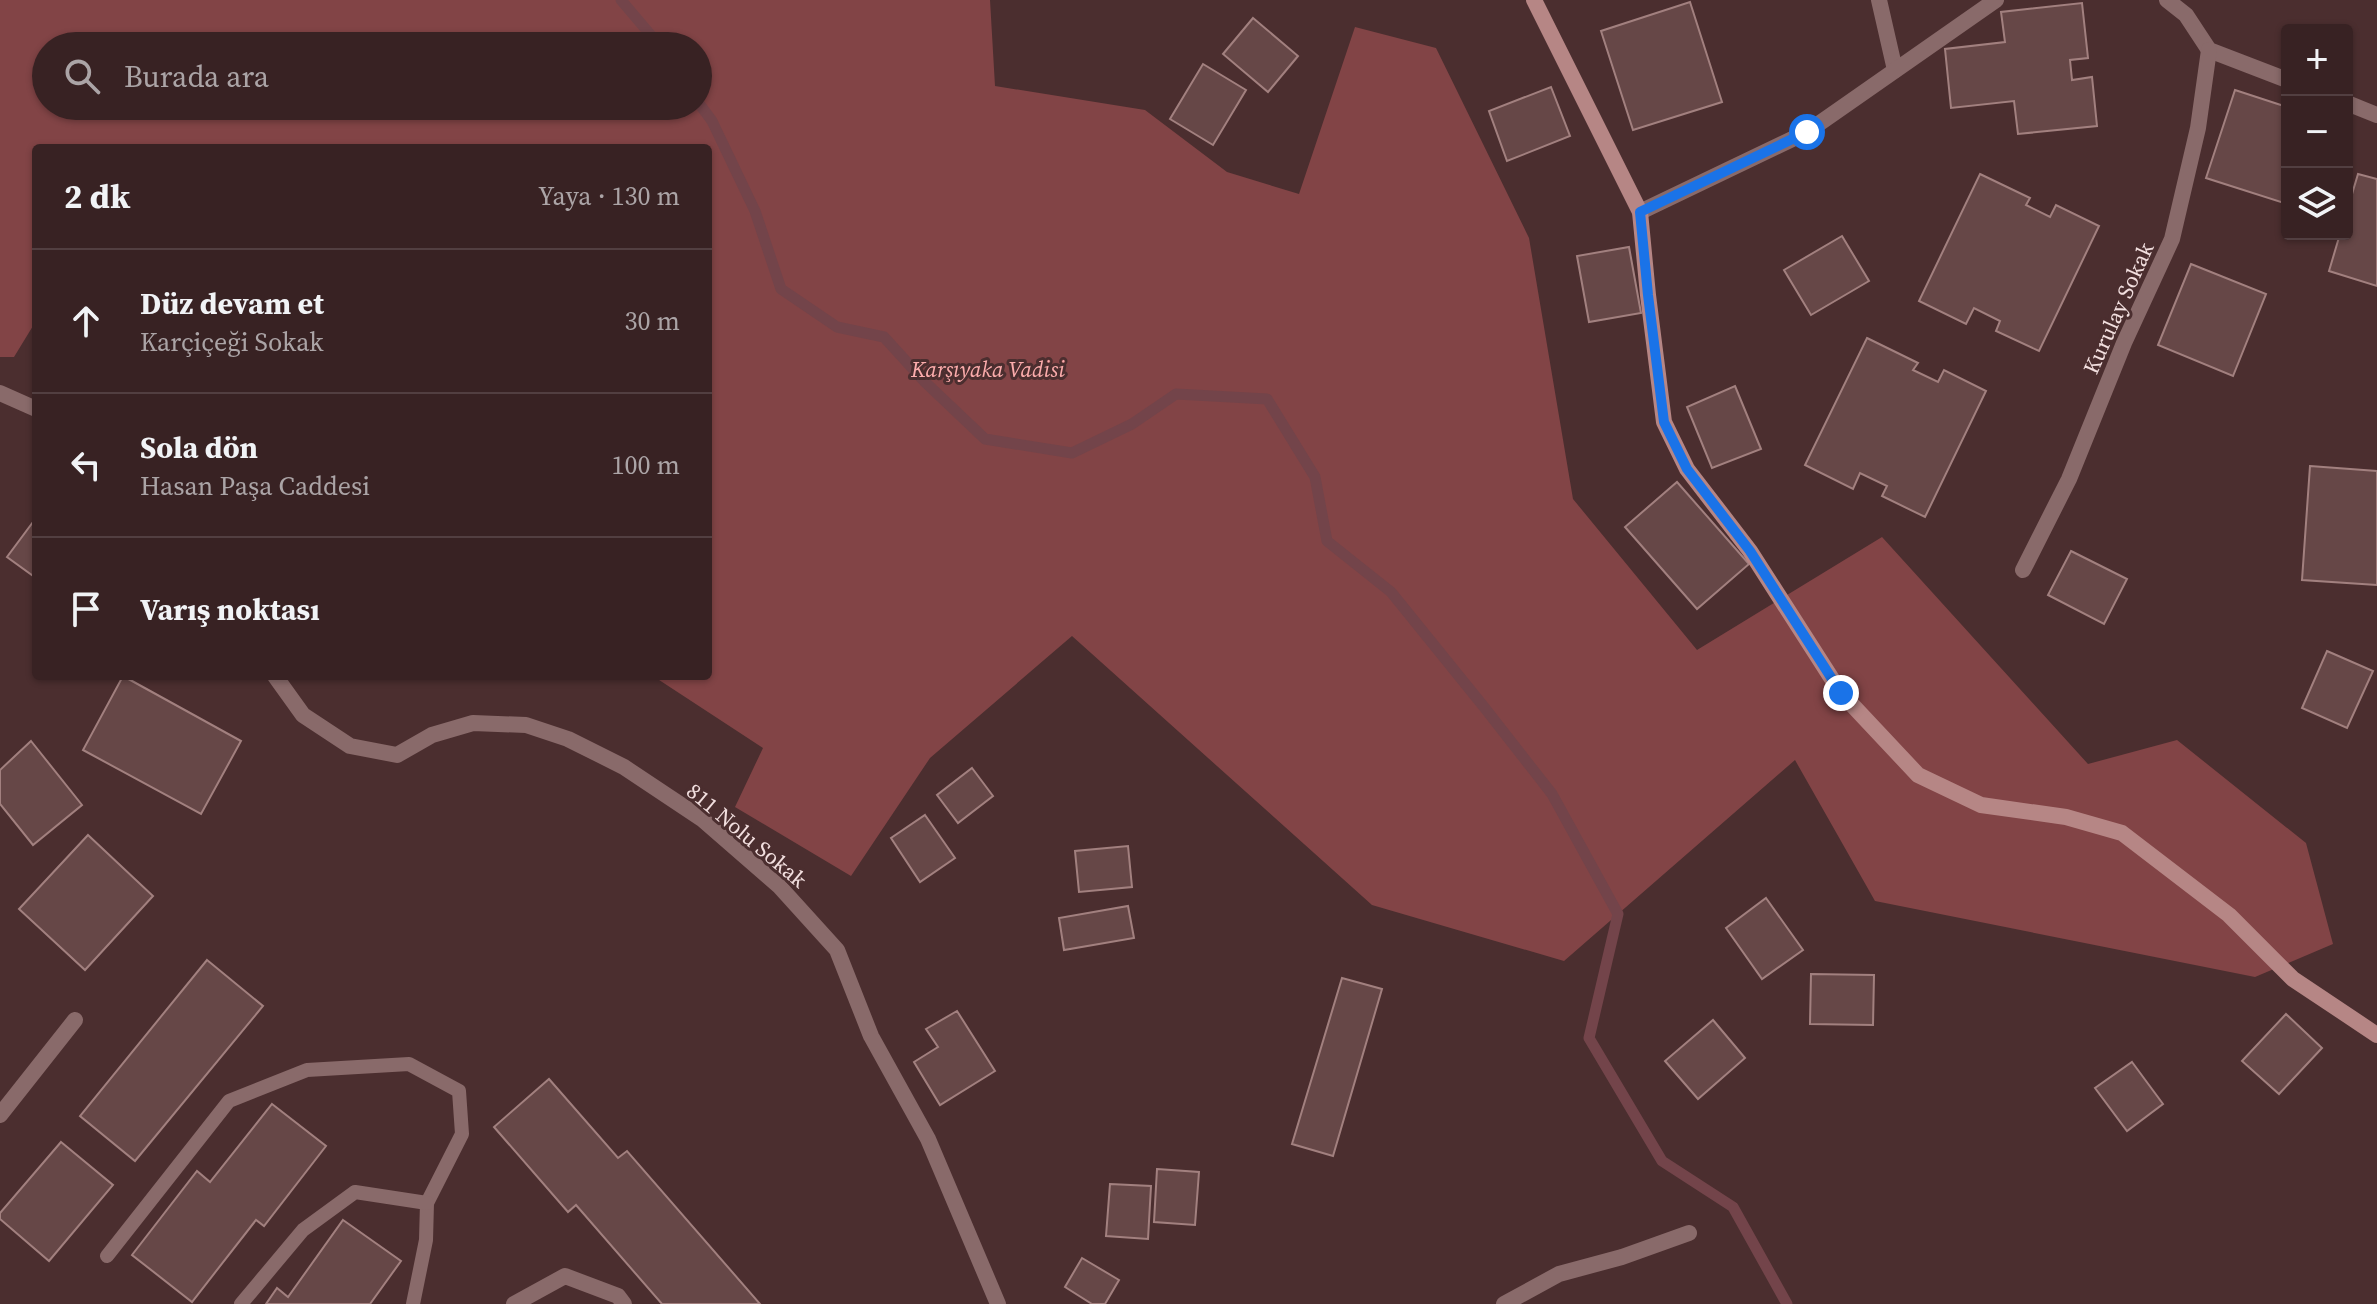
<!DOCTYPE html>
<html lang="tr">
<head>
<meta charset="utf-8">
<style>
  :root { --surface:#382223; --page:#3f2a2b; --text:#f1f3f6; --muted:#aba4a6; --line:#523f41 }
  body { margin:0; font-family:"Source Serif 4",serif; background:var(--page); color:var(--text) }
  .controls { position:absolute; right:24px; top:24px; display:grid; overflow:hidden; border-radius:8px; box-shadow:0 2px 6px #0004 }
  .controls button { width:72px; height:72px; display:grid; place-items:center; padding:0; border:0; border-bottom:2px solid var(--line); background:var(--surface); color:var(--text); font:40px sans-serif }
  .stop { position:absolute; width:24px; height:24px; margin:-18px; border:6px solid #1a73e8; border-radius:50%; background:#fff }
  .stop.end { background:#1a73e8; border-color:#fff; box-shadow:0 2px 8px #0008 }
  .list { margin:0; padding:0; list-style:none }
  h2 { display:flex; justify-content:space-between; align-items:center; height:104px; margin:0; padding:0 32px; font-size:34px }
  h2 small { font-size:26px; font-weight:400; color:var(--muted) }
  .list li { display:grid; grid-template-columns:52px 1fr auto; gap:24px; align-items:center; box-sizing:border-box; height:144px; padding:0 32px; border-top:2px solid var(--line) }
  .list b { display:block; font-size:30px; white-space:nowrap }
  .list p { margin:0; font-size:26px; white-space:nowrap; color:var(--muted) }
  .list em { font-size:26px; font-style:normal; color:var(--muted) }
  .icon { flex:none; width:44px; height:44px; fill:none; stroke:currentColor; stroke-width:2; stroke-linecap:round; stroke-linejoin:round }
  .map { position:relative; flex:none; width:2377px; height:1304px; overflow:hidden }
  .search { position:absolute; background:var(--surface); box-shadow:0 2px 6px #0004; left:32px; top:32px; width:680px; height:88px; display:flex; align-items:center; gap:20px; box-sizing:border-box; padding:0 28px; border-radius:44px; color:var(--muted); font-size:30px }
  .panel { position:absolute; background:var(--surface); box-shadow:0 2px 6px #0004; left:32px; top:144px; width:680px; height:536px; border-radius:8px }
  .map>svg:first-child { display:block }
  .green { fill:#824446; fill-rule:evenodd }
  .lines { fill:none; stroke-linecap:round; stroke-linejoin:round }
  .stream { stroke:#73444a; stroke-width:11 }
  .building { fill:#664747; stroke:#a2807f; stroke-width:2 }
  .lane { stroke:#896a6a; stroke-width:14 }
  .street { stroke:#896a6a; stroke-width:16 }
  .secondary { stroke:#b68685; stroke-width:16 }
  .route { stroke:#1a73e8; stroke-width:10 }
  .labels { text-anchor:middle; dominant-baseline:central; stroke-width:6; stroke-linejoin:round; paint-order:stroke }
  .street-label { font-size:22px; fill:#f2dfdf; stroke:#4b2e2f }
  .park-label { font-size:22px; font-style:italic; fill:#fcacac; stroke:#4b2e2f }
</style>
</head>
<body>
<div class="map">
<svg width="2377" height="1304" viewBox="0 0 2377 1304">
  <rect width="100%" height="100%" fill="#4b2e2f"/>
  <path class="green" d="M0,0H990L995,86L1145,110L1227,172L1299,194L1355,27L1436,48L1529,238L1573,499L1697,650L1882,537L2088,764L2177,740L2306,843L2333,944L2255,977L1875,901L1795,760L1564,961L1372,905L1072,636L930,758L851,876L735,807L763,748L653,676H708V148H36V321L14,357H0ZM46,46H698V106H46Z"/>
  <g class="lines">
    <g class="stream">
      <path d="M621,0L660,46"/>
      <path d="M698,102L712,121L755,211L781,289L837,327L884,337L925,382L985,439L1072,453L1132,424L1176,394L1267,399L1315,477L1327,541L1391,592L1484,707L1552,794L1618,914L1589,1038L1662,1161L1733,1207L1787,1304"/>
    </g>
  </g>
  <g class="building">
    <path d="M1690,2L1722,102L1633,130L1601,31Z"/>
    <path d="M2082,3L2088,58L2070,60L2072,80L2092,77L2097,126L2018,134L2014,101L1951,108L1945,49L2005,42L2001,12Z"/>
    <path d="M1253,18L1298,56L1268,92L1223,54Z"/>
    <path d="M1203,64L1246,90L1213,145L1170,119Z"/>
    <path d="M1551,87L1570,136L1507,161L1489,111Z"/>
    <path d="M2235,90L2287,107V204L2206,178Z"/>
    <path d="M1980,174L2030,198L2026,205L2050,217L2056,205L2099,226L2039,351L1996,331L2000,321L1974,308L1966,324L1919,301Z"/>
    <path d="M2358,174L2377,179V286L2329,271L2340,234H2347V211Z"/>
    <path d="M1842,236L1869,281L1811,315L1784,270Z"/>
    <path d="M1629,247L1641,313L1589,322L1577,256Z"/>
    <path d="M2191,264L2266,294L2233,376L2158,345Z"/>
    <path d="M1867,338L1918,363L1913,370L1938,382L1944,370L1986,391L1925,517L1882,496L1887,486L1860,473L1853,489L1805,465Z"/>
    <path d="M1735,386L1761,449L1712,468L1687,407Z"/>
    <path d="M2310,466L2377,471V585L2302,580Z"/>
    <path d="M1677,482L1749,564L1697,609L1625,527Z"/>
    <path d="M36,518V578L7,557Z"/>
    <path d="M2071,551L2127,579L2104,624L2048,595Z"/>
    <path d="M2327,651L2373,671L2347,728L2302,708Z"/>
    <path d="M123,676L241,741L201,814L83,750Z"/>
    <path d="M31,741L82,805L33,845L0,804V770Z"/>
    <path d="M972,768L993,796L958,823L937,795Z"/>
    <path d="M925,815L955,858L920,882L891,838Z"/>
    <path d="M88,835L153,896L85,970L19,909Z"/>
    <path d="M1128,846L1132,887L1079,892L1075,851Z"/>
    <path d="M1766,898L1803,950L1762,979L1726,928Z"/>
    <path d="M1128,906L1134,938L1064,950L1059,918Z"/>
    <path d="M207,960L263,1006L135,1161L80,1116Z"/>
    <path d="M1811,974L1874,975L1873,1025L1810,1024Z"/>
    <path d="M1342,978L1382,989L1333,1156L1292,1144Z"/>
    <path d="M957,1011L995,1071L940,1105L914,1062L938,1047L926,1029Z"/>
    <path d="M2286,1014L2322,1048L2279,1094L2242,1061Z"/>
    <path d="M1713,1020L1745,1058L1698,1099L1665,1061Z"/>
    <path d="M2132,1062L2163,1104L2127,1131L2095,1088Z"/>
    <path d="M549,1079L618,1158L627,1151L760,1304H662L576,1205L568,1212L494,1127Z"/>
    <path d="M272,1104L326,1146L264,1226L256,1220L192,1302L132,1255L197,1171L210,1182Z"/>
    <path d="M61,1142L113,1185L49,1261L0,1219V1213Z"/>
    <path d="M1157,1169L1199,1172L1195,1225L1154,1222Z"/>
    <path d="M1110,1184L1151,1186L1148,1239L1106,1236Z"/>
    <path d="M343,1220L401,1261L370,1304H266L277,1288L288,1297Z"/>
    <path d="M1082,1258L1119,1280L1105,1304H1092L1065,1287Z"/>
  </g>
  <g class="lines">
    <g class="lane">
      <path d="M107,1256L229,1101L307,1070L409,1064L459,1091L462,1134L427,1203L426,1240L413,1304"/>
      <path d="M241,1304L303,1230L355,1192L427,1203"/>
    </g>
    <g class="street">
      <path d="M1879,0L1895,70"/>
      <path d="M2167,0L2186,15L2209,50L2287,80"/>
      <path d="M2347,103L2377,115"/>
      <path d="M1640,212L1807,132L1996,0"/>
      <path d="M0,393L36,409"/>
      <path d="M2023,570L2069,479L2124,343L2172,239L2198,128L2209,50"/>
      <path d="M275,676L303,715L350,746L397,755L432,735L473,723L526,725L568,739L624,767L702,819L779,886L837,950L871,1036L928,1139L998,1304"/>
      <path d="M0,1115L75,1020"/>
      <path d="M514,1304L565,1276L618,1296L624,1304"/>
      <path d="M1504,1304L1559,1274L1622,1257L1689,1233"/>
    </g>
    <path class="secondary" d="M1534,0L1640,212L1648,295L1664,422L1687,469L1750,551L1841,693L1918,775L1981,805L2066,817L2122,833L2229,915L2293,979L2377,1035"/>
  </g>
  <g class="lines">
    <path class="route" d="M1807,132L1640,212L1648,295L1664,422L1687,469L1750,551L1841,693"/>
  </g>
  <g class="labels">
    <g class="street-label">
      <text transform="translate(2118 308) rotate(-66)">Kurulay Sokak</text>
      <text transform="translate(747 835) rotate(40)">811 Nolu Sokak</text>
    </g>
    <g class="park-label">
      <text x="988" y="369">Karşıyaka Vadisi</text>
    </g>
  </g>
</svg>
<div class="controls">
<button>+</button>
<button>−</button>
<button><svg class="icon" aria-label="layers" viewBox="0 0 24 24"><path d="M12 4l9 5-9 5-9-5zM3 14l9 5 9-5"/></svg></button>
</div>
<div class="stop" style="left:1807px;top:132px"></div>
<div class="stop end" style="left:1841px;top:693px"></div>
<div class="search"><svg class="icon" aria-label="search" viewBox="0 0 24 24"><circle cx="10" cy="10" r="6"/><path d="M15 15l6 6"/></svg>Burada ara</div>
<section class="panel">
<h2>2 dk<small>Yaya · 130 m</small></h2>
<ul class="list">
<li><svg class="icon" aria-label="ahead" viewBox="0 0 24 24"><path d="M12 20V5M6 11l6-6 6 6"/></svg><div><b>Düz devam et</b><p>Karçiçeği Sokak</p></div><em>30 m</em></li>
<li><svg class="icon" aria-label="left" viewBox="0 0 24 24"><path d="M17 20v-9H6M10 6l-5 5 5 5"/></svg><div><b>Sola dön</b><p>Hasan Paşa Caddesi</p></div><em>100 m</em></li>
<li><svg class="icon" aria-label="arrive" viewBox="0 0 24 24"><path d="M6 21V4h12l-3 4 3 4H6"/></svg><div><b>Varış noktası</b></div></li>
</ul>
</section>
</div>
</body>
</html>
